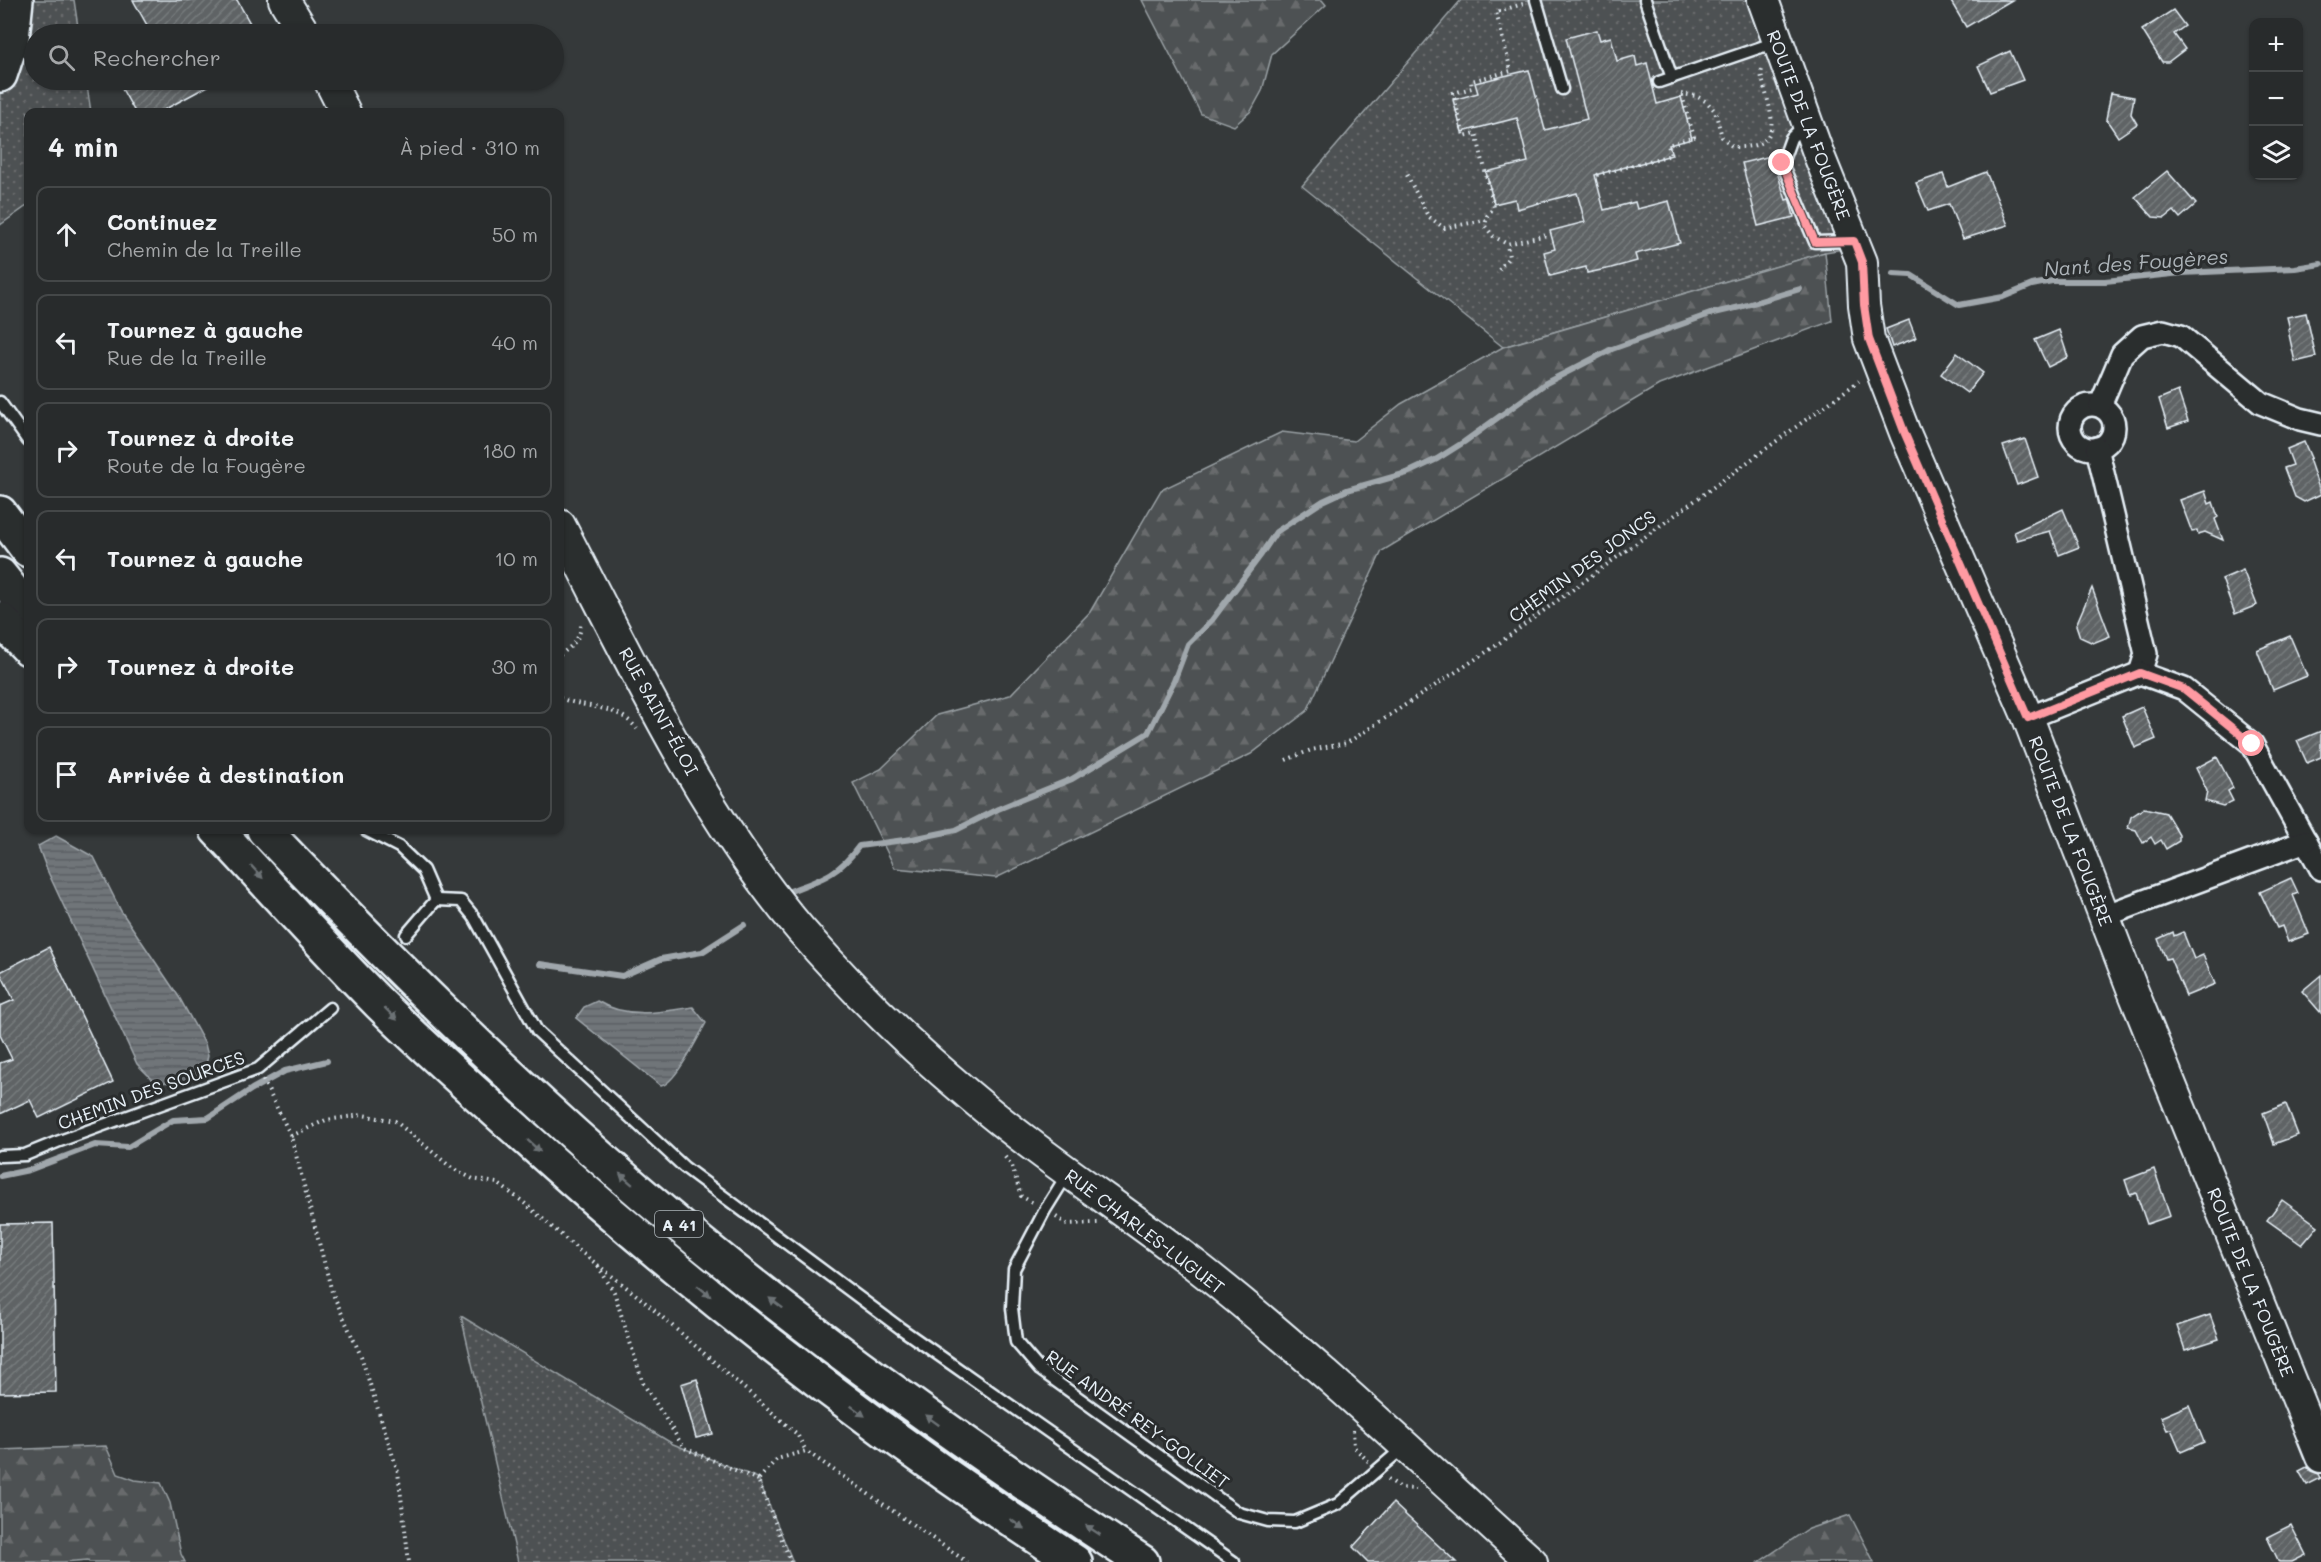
<!DOCTYPE html>
<html lang="fr">
<head>
<meta charset="utf-8">
<style>
  :root { --surface:#282b2c; --page:#343738; --text:#f1f3f6; --muted:#a5a7a9; --line:#444748 }
  body { margin:0; font-family:Mali,sans-serif; background:var(--page); color:var(--text) }
  .controls { position:absolute; right:18px; top:18px; display:grid; overflow:hidden; border-radius:12px; box-shadow:0 2px 4px #0004 }
  .controls button { width:54px; height:54px; display:grid; place-items:center; padding:0; border:0; border-bottom:2px solid var(--line); background:var(--surface); color:var(--text); font:30px sans-serif }
  .stop { position:absolute; width:18px; height:18px; margin:-14px; border:4px solid #ff9aa2; border-radius:50%; background:#fff }
  .stop.end { background:#ff9aa2; border-color:#fff; box-shadow:0 2px 6px #0008 }
  .list { margin:0; padding:0; list-style:none }
  h2 { display:flex; justify-content:space-between; align-items:center; height:78px; margin:0; padding:0 24px; font-size:26px }
  h2 small { font-size:20px; font-weight:400; color:var(--muted) }
  .list li { display:grid; grid-template-columns:39px 1fr auto; gap:18px; align-items:center; box-sizing:border-box; height:96px; margin:0 12px 12px; padding:0 12px; border:2px solid var(--line); border-radius:12px }
  .list b { display:block; font-size:22px; white-space:nowrap }
  .list p { margin:0; font-size:20px; white-space:nowrap; color:var(--muted) }
  .list em { font-size:20px; font-style:normal; color:var(--muted) }
  .icon { flex:none; width:33px; height:33px; fill:none; stroke:currentColor; stroke-width:2; stroke-linecap:round; stroke-linejoin:round }
  .map { position:relative; flex:none; width:2321px; height:1562px; overflow:hidden }
  .search { position:absolute; background:var(--surface); box-shadow:0 2px 4px #0004; left:24px; top:24px; width:540px; height:66px; display:flex; align-items:center; gap:15px; box-sizing:border-box; padding:0 21px; border-radius:33px; color:var(--muted); font-size:22px }
  .panel { position:absolute; background:var(--surface); box-shadow:0 2px 4px #0004; left:24px; top:108px; width:540px; height:726px; border-radius:12px }
  .map>svg:first-child { display:block }
  .grass { fill:url(#grass-dots); stroke:#9aa1a5; stroke-width:1.5 }
  .forest { fill:url(#forest-firs); stroke:#9aa1a5; stroke-width:1.5 }
  .water { fill:url(#water-rules); stroke:#a0a7ac; stroke-width:1.5 }
  .lines { fill:none; stroke-linecap:round; stroke-linejoin:round }
  .stream { stroke:#a0a7ac; stroke-width:6 }
  .building { fill:url(#building-hatch); stroke:#e8f1f8; stroke-width:1.5 }
  .lane-casing { stroke:#e8f1f8; stroke-width:15 }
  .street-casing { stroke:#e8f1f8; stroke-width:26 }
  .secondary-casing { stroke:#e8f1f8; stroke-width:34 }
  .highway-casing { stroke:#e8f1f8; stroke-width:38 }
  .path { stroke:#e8f1f8; stroke-width:4; stroke-dasharray:1.5 4.5; stroke-linecap:butt }
  .lane { stroke:#2a2d2e; stroke-width:10 }
  .street { stroke:#2a2d2e; stroke-width:21 }
  .secondary { stroke:#2a2d2e; stroke-width:30 }
  .highway { stroke:#2a2d2e; stroke-width:33 }
  .oneway { fill:#6c7275 }
  .route { stroke:#ff9aa2; stroke-width:8 }
  .labels { text-anchor:middle; dominant-baseline:central; stroke-width:6; stroke-linejoin:round; paint-order:stroke }
  .shield { fill:#2a2d2e; stroke:#afb6bb; stroke-width:1.5 }
  .shield-label { font-size:16px; font-weight:bold; fill:#e8f1f8 }
  .street-label { font-size:18px; fill:#e8f1f8; stroke:#2a2d2e }
  .water-label { font-size:20px; font-style:italic; fill:#acb3b8; stroke:#2a2d2e }
</style>
</head>
<body>
<div class="map">
<svg width="2321" height="1562" viewBox="0 0 2321 1562">
  <defs>
    <pattern id="grass-dots" width="8" height="8" patternUnits="userSpaceOnUse" patternTransform="scale(1.5)"><rect width="8" height="8" fill="#4d5152"/><path d="M2 2h.1M6 6h.1" fill="none" stroke="#676a6c" stroke-width="1.8" stroke-linecap="round"/></pattern>
    <pattern id="forest-firs" width="22" height="20" patternUnits="userSpaceOnUse" patternTransform="scale(1.5)"><rect width="22" height="20" fill="#4d5152"/><path d="M5 1l3.5 6h-7zM16 11l3.5 6h-7z" fill="#676a6c"/></pattern>
    <pattern id="water-rules" width="6" height="5" patternUnits="userSpaceOnUse" patternTransform="scale(1.5)"><rect width="6" height="5" fill="#707579"/><path d="M0 2.5h6" fill="none" stroke="#5b5e62"/></pattern>
    <pattern id="building-hatch" width="6" height="6" patternUnits="userSpaceOnUse" patternTransform="scale(1.5)"><rect width="6" height="6" fill="#5f6365"/><path d="M-1 1l2-2M0 6l6-6M5 7l2-2" fill="none" stroke="#767a7c"/></pattern>
  </defs>
  <rect width="100%" height="100%" fill="#35393a"/>
  <filter id="ink" filterUnits="userSpaceOnUse"><feTurbulence type="fractalNoise" baseFrequency=".0167" numOctaves="2"/><feDisplacementMap in="SourceGraphic" scale="12" xChannelSelector="R" yChannelSelector="G"/><feConvolveMatrix kernelMatrix="1 2 1 2 8 2 1 2 1" color-interpolation-filters="sRGB"/></filter>
  <g filter="url(#ink)">
    <g class="grass">
      <path d="M0,0H74L79,34H34V80H86L91,112H28V205L0,225Z"/>
      <path d="M1461,0H1751L1844,249L1825,252L1503,347L1302,186Z"/>
      <path d="M461,1316L673,1444L758,1478L793,1562H518Z"/>
    </g>
    <g class="forest">
      <path d="M1142,0H1322L1326,5L1272,54L1262,91L1251,111L1234,126L1201,114Z"/>
      <path d="M1825,252L1832,321L1659,385L1382,551L1307,711L1251,754L996,878L895,868L853,783L881,769L937,715L1010,695L1090,612L1161,490L1282,432L1354,441L1401,404L1503,347Z"/>
      <path d="M106,1446L118,1474L135,1480L161,1483L170,1503L181,1554L185,1562H89L88,1560L63,1562H0V1450Z"/>
      <path d="M1850,1515L1874,1562H1759L1808,1529Z"/>
    </g>
    <g class="water">
      <path d="M56,836L94,857L121,911L179,997L205,1044L208,1056L204,1073L182,1083L155,1082L137,1064L47,870L38,846Z"/>
      <path d="M597,1001C626,1019 661,1012 693,1007L706,1023C698,1037 676,1083 661,1086L576,1018L584,1007Z"/>
    </g>
    <g class="lines">
      <g class="stream">
        <path d="M1893,274L1911,275L1959,305L2003,297L2032,285L2052,281H2105L2182,273L2295,268L2321,264"/>
        <path d="M790,891C822,879 838,875 859,846L912,839L956,830L998,809L1072,779L1148,733L1174,681L1188,644L1212,620L1260,556L1276,532L1323,501L1347,490L1407,473L1437,459L1464,442L1546,383L1612,349L1710,314L1740,307L1800,289"/>
        <path d="M540,964L622,976L661,959L702,952L744,925"/>
        <path d="M0,1176L29,1170L95,1145L128,1147L173,1120L208,1118L252,1089L285,1071L327,1061"/>
      </g>
    </g>
    <g class="building">
      <path d="M133,0H237L256,34H152Z"/>
      <path d="M1950,0H2012L1966,27Z"/>
      <path d="M2173,10L2185,26L2174,34L2185,49L2168,62H2162L2142,30Z"/>
      <path d="M1597,30L1600,40L1611,37L1617,61L1635,56L1637,66L1647,63L1657,104L1681,97L1692,139L1669,145L1672,155L1595,175L1604,210L1635,202L1637,209L1669,201L1680,243L1635,254L1637,261L1611,268L1587,273L1586,267L1550,276L1544,252L1555,249L1550,231L1585,222L1577,193L1517,209L1515,199L1494,204L1486,172L1528,162L1517,118L1462,132L1453,100L1478,93L1475,83L1529,70L1545,130L1587,119L1566,38Z"/>
      <path d="M2010,51L2023,80L1990,92L1978,66Z"/>
      <path d="M117,80H219L160,112H135Z"/>
      <path d="M2111,93L2134,97L2131,114L2137,124L2118,137L2106,119Z"/>
      <path d="M1775,155V166L1786,200L1789,199L1790,201L1794,217L1758,226L1742,163Z"/>
      <path d="M2167,171L2196,204L2180,218L2174,211L2165,218L2153,217L2135,197Z"/>
      <path d="M1986,172L2008,225L1963,239L1949,204L1928,211L1916,183L1943,174L1948,187Z"/>
      <path d="M2306,313L2316,357L2295,362L2288,330L2290,329L2287,317Z"/>
      <path d="M1909,320L1916,338L1892,347L1886,329Z"/>
      <path d="M2059,330L2068,357L2048,367L2035,340Z"/>
      <path d="M1957,353L1983,373L1967,393L1941,374Z"/>
      <path d="M2178,391L2188,421L2168,428L2159,399Z"/>
      <path d="M2025,439L2038,477L2017,485L2003,446Z"/>
      <path d="M2304,442L2311,458L2309,459L2321,494L2304,502L2295,497L2284,468L2293,465L2287,449Z"/>
      <path d="M2205,491L2209,504L2213,502L2218,517L2215,519L2223,540L2205,532L2198,534L2197,531L2192,532L2180,500Z"/>
      <path d="M2063,509L2079,547L2059,555L2050,531L2017,540L2014,532Z"/>
      <path d="M2243,570L2257,605L2235,614L2222,579Z"/>
      <path d="M2092,588L2110,636L2093,643L2080,637L2076,625Z"/>
      <path d="M2290,636L2307,676L2273,690L2257,650Z"/>
      <path d="M2142,707L2156,739L2135,748L2122,716Z"/>
      <path d="M2321,731V757L2307,763L2297,741Z"/>
      <path d="M2217,757L2233,788L2228,791L2233,801L2223,806L2205,801L2207,791L2196,768Z"/>
      <path d="M2144,808L2166,813L2179,835V841L2166,849L2161,840L2155,844L2151,837L2143,843L2136,830L2128,828L2131,817Z"/>
      <path d="M2291,878L2298,893L2293,895L2309,934L2288,942L2282,926L2277,928L2260,892Z"/>
      <path d="M2173,932L2174,936L2183,932L2194,959L2203,955L2215,984L2186,996L2170,958L2166,959L2158,939Z"/>
      <path d="M49,947L113,1082L39,1118L30,1100L0,1114V1063L12,1059L0,1035V1006L14,1000L0,972Z"/>
      <path d="M2321,975V1013L2302,991Z"/>
      <path d="M2286,1104L2298,1135L2274,1144L2263,1113Z"/>
      <path d="M2154,1169L2170,1216L2147,1224L2136,1193L2130,1195L2125,1180Z"/>
      <path d="M2282,1200L2318,1226L2302,1245L2267,1220Z"/>
      <path d="M53,1223L56,1392L0,1393V1224Z"/>
      <path d="M2210,1315L2219,1339L2185,1350L2177,1326Z"/>
      <path d="M697,1379L713,1434L696,1438L681,1384Z"/>
      <path d="M2189,1405L2204,1442L2181,1452L2171,1429L2167,1430L2161,1417Z"/>
      <path d="M2307,1467L2311,1471L2319,1474L2321,1478L2307,1485L2299,1471Z"/>
      <path d="M1393,1503L1456,1562H1368L1353,1547Z"/>
      <path d="M2291,1525L2306,1555L2292,1562H2279L2267,1537Z"/>
    </g>
    <g class="lines">
      <g class="lane-casing">
        <g id="lane">
          <path d="M1536,0L1562,89"/>
          <path d="M1645,0L1672,78"/>
          <path d="M1659,82L1776,42"/>
          <path d="M1804,125L1791,138L1782,163L1815,242L1852,241"/>
          <path d="M0,402L28,441"/>
          <path d="M366,830L399,847L423,870L436,900L406,935"/>
          <path d="M436,900L461,901L474,917L537,1031L684,1167L900,1328L1234,1562"/>
          <path d="M0,1156L25,1155L57,1142L258,1069L330,1008"/>
          <path d="M1068,1173L1045,1210L1014,1269L1012,1308L1016,1342L1040,1370L1239,1513L1268,1521L1295,1522L1338,1504L1404,1447"/>
        </g>
      </g>
      <g class="street-casing">
        <g id="street">
          <circle cx="2092" cy="427" r="22"/>
          <path d="M2100,406L2122,354L2142,336L2163,331L2181,336L2261,403L2300,419L2321,424"/>
          <path d="M2097,448L2146,654L2140,673"/>
          <path d="M2140,673L2184,689L2252,744L2321,869"/>
          <path d="M2028,718L2140,673"/>
          <path d="M2104,916L2306,841"/>
        </g>
      </g>
      <g class="secondary-casing">
        <g id="secondary">
          <path d="M284,0L305,34"/>
          <path d="M1763,0L1820,158L1862,262L1864,305L1869,339L1905,433L2028,718L2133,991L2321,1457"/>
          <path d="M329,80L345,112"/>
          <path d="M560,525C631,661 700,812 800,929C852,989 909,1045 970,1096C1042,1157 1121,1208 1195,1265C1313,1357 1421,1462 1532,1562"/>
        </g>
      </g>
      <g class="highway-casing">
        <g id="highway">
          <path d="M0,75L12,39L16,0"/>
          <path d="M0,513L28,550"/>
          <path d="M0,575L28,610"/>
          <path d="M0,619L28,648"/>
          <path d="M217,830C271,887 324,948 380,1004C425,1048 471,1089 518,1131C692,1289 878,1434 1075,1562"/>
          <path d="M264,830C423,996 588,1158 771,1299C891,1393 1015,1479 1142,1562"/>
        </g>
      </g>
      <g class="path">
        <path d="M1523,4L1496,12L1511,71L1471,81L1472,88L1453,93L1464,136L1476,133L1494,207L1487,216L1485,226L1493,236L1507,244L1547,235"/>
        <path d="M1681,94L1696,96L1707,102L1715,111L1722,137L1733,147C1790,149 1769,110 1761,74L1762,69"/>
        <path d="M1407,175L1428,216L1444,228L1486,220"/>
        <path d="M1597,175L1671,155L1668,145L1694,137L1681,92"/>
        <path d="M1499,270L1509,257L1507,244"/>
        <path d="M560,655C572,646 582,638 581,621"/>
        <path d="M560,698C586,709 618,704 637,729"/>
        <path d="M1286,760L1311,750L1347,743L1491,649L1859,381"/>
        <path d="M263,1080L291,1136L332,1292L361,1356L398,1472L409,1562"/>
        <path d="M291,1136L326,1120L362,1115L395,1121L452,1168L473,1179L497,1183L522,1201L581,1252L639,1297L797,1434L806,1451"/>
        <path d="M1005,1157L1012,1166L1021,1196L1035,1204"/>
        <path d="M1056,1217L1067,1224L1098,1223"/>
        <path d="M598,1266L614,1292L643,1383L684,1448L758,1480"/>
        <path d="M1353,1430L1354,1447L1369,1462"/>
        <path d="M1388,1479L1401,1488L1416,1489"/>
        <path d="M791,1562L758,1480L777,1459L806,1451L967,1562"/>
      </g>
      <use href="#lane" class="lane"/>
      <use href="#street" class="street"/>
      <use href="#secondary" class="secondary"/>
      <use href="#highway" class="highway"/>
    </g>
    <defs><path id="oneway-solid" d="M-6-.8H1V-3.2L6.5 0L1 3.2V.8H-6Z" transform="scale(1.5)"/></defs>
    <g class="oneway">
      <use href="#oneway-solid" transform="translate(257 872) rotate(47)"/>
      <use href="#oneway-solid" transform="translate(391 1014) rotate(44)"/>
      <use href="#oneway-solid" transform="translate(534 1146) rotate(42)"/>
      <use href="#oneway-solid" transform="translate(626 1179) rotate(-139)"/>
      <use href="#oneway-solid" transform="translate(704 1291) rotate(39)"/>
      <use href="#oneway-solid" transform="translate(776 1303) rotate(-143)"/>
      <use href="#oneway-solid" transform="translate(858 1411) rotate(36)"/>
      <use href="#oneway-solid" transform="translate(932 1420) rotate(-144)"/>
      <use href="#oneway-solid" transform="translate(1017 1524) rotate(35)"/>
      <use href="#oneway-solid" transform="translate(1093 1530) rotate(-147)"/>
    </g>
  </g>
  <g class="lines" filter="url(#ink)">
    <path class="route" d="M1782,163L1815,242L1854,241L1862,262L1864,305L1869,339L1905,434L2028,718L2140,673L2184,689L2252,744"/>
  </g>
  <g class="labels">
    <rect class="shield" x="655" y="1211" width="48" height="26" rx="4.5"/>
    <g class="shield-label">
      <text x="679" y="1224">A 41</text>
    </g>
    <g class="street-label">
      <text transform="translate(1809 125) rotate(69)">ROUTE DE LA FOUGÈRE</text>
      <text transform="translate(1582 566) rotate(-36)">CHEMIN DES JONCS</text>
      <text transform="translate(659 711) rotate(61)">RUE SAINT-ÉLOI</text>
      <text transform="translate(2071 831) rotate(69)">ROUTE DE LA FOUGÈRE</text>
      <text transform="translate(151 1090) rotate(-20)">CHEMIN DES SOURCES</text>
      <text transform="translate(1145 1231) rotate(37)">RUE CHARLES-LUGUET</text>
      <text transform="translate(2251 1282) rotate(68)">ROUTE DE LA FOUGÈRE</text>
      <text transform="translate(1138 1419) rotate(36)">RUE ANDRÉ REY-GOLLIET</text>
    </g>
    <g class="water-label">
      <text transform="translate(2136 262) rotate(-4)">Nant des Fougères</text>
    </g>
  </g>
</svg>
<div class="controls">
<button>+</button>
<button>−</button>
<button><svg class="icon" aria-label="layers" viewBox="0 0 24 24"><path d="M12 4l9 5-9 5-9-5zM3 14l9 5 9-5"/></svg></button>
</div>
<div class="stop" style="left:2252px;top:744px"></div>
<div class="stop end" style="left:1782px;top:163px"></div>
<div class="search"><svg class="icon" aria-label="search" viewBox="0 0 24 24"><circle cx="10" cy="10" r="6"/><path d="M15 15l6 6"/></svg>Rechercher</div>
<section class="panel">
<h2>4 min<small>À pied · 310 m</small></h2>
<ul class="list">
<li><svg class="icon" aria-label="ahead" viewBox="0 0 24 24"><path d="M12 20V5M6 11l6-6 6 6"/></svg><div><b>Continuez</b><p>Chemin de la Treille</p></div><em>50 m</em></li>
<li><svg class="icon" aria-label="left" viewBox="0 0 24 24"><path d="M17 20v-9H6M10 6l-5 5 5 5"/></svg><div><b>Tournez à gauche</b><p>Rue de la Treille</p></div><em>40 m</em></li>
<li><svg class="icon" aria-label="right" viewBox="0 0 24 24"><path d="M7 20v-9h11M14 6l5 5-5 5"/></svg><div><b>Tournez à droite</b><p>Route de la Fougère</p></div><em>180 m</em></li>
<li><svg class="icon" aria-label="left" viewBox="0 0 24 24"><path d="M17 20v-9H6M10 6l-5 5 5 5"/></svg><div><b>Tournez à gauche</b></div><em>10 m</em></li>
<li><svg class="icon" aria-label="right" viewBox="0 0 24 24"><path d="M7 20v-9h11M14 6l5 5-5 5"/></svg><div><b>Tournez à droite</b></div><em>30 m</em></li>
<li><svg class="icon" aria-label="arrive" viewBox="0 0 24 24"><path d="M6 21V4h12l-3 4 3 4H6"/></svg><div><b>Arrivée à destination</b></div></li>
</ul>
</section>
</div>
</body>
</html>
